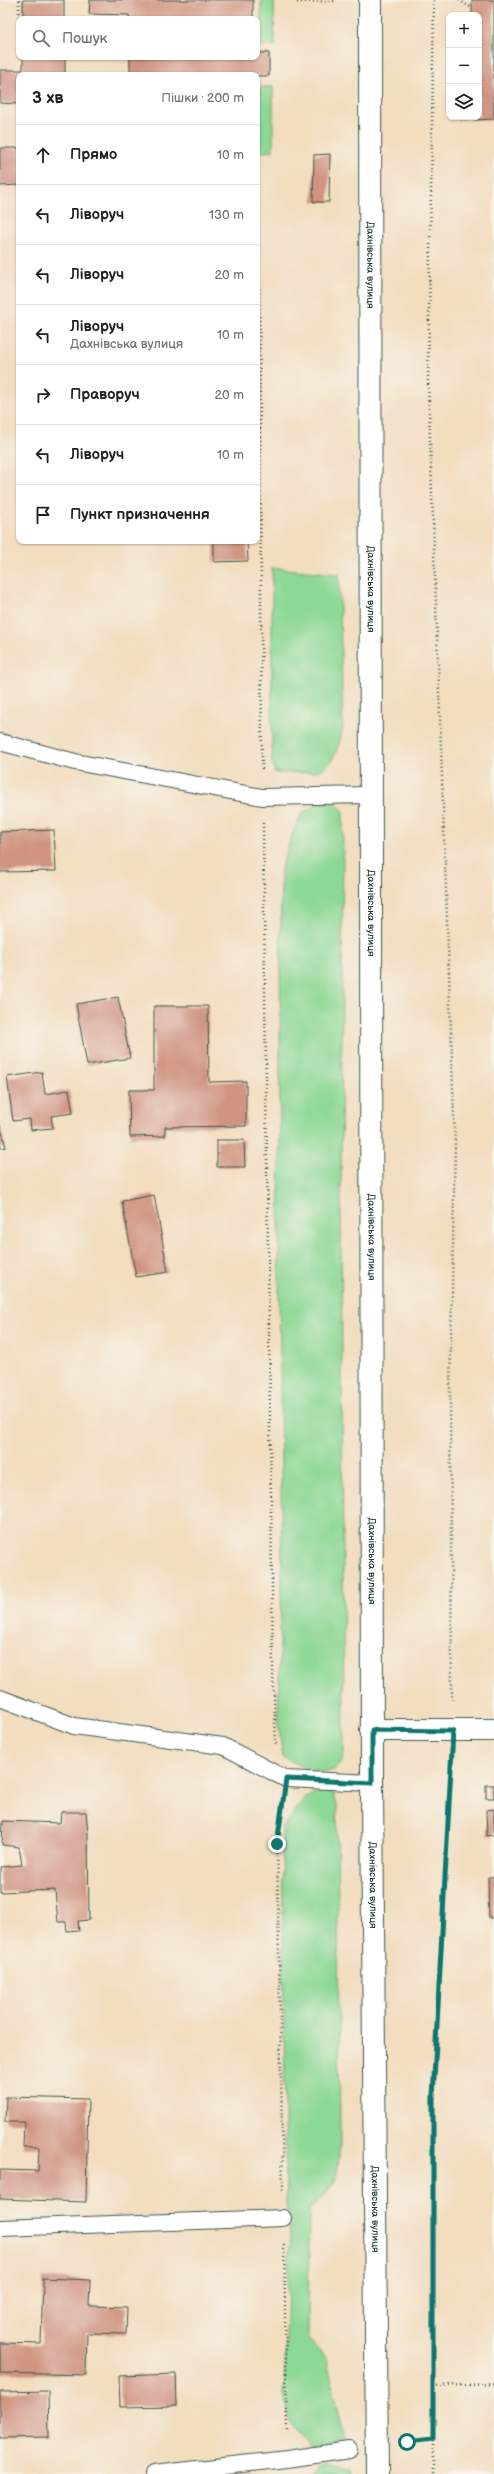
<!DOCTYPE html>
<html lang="uk">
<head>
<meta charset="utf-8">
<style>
  :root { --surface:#fff; --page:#f2f2f2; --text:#202124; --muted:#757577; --line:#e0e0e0 }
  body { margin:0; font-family:"Balsamiq Sans",sans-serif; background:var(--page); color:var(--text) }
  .controls { position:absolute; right:12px; top:12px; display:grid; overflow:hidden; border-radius:8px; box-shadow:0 1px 3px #0004 }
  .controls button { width:36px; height:36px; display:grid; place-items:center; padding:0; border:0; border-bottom:1px solid var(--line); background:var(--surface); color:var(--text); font:20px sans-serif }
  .stop { position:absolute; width:12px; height:12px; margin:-9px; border:3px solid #0f766e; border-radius:50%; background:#fff }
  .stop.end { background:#0f766e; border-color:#fff; box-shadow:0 1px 4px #0008 }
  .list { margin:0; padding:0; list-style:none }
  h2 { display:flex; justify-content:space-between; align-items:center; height:52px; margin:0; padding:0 16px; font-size:17px }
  h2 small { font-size:13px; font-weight:400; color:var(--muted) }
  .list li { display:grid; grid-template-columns:26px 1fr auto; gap:12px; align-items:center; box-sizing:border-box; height:60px; padding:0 16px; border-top:1px solid var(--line) }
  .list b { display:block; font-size:15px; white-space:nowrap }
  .list p { margin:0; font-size:13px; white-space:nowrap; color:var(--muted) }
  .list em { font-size:13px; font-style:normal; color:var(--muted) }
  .icon { flex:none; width:22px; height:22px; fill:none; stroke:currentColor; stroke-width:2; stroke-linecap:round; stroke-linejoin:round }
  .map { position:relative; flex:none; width:494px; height:2474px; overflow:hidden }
  .search { position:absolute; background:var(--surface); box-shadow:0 1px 3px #0004; left:16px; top:16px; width:244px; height:44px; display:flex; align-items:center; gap:10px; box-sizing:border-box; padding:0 14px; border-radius:8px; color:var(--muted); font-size:15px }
  .panel { position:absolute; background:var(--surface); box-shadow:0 1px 3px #0004; left:16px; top:72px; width:244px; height:472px; border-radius:8px }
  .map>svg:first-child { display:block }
  .green { fill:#8cd896; stroke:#568a65 }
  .building { fill:#d09483 }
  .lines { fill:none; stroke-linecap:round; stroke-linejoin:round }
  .lane-casing { stroke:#3f5549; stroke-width:18 }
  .street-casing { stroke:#3f5549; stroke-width:24 }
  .primary-casing { stroke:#3f5549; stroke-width:24 }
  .path { stroke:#3f5549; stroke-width:2.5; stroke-dasharray:1 3; stroke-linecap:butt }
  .lane { stroke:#fff; stroke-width:16 }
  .street { stroke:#fff; stroke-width:22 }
  .primary { stroke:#fff; stroke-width:22 }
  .route { stroke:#0f766e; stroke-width:5 }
  .labels { text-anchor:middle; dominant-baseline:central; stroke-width:3; stroke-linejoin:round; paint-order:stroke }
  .street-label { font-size:10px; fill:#1f3d34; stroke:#f7f3e8 }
</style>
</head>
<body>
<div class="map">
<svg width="494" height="2474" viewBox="0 0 494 2474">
  <rect width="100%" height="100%" fill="#f7f3e8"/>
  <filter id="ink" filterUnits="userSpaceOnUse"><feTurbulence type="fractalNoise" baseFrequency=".025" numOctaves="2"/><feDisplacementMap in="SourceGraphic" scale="8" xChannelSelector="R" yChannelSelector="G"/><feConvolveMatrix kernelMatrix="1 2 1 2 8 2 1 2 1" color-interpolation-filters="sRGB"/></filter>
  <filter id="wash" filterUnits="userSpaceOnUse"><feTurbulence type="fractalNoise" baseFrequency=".012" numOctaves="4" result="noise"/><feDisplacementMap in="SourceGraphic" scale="16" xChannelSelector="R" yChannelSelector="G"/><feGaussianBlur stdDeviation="0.9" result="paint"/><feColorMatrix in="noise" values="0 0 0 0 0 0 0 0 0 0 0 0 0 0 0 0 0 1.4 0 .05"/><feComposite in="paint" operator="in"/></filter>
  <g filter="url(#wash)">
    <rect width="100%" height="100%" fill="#f2ddbf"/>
    <g class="green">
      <path d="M261,0H274L275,46H261Z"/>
      <path d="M260,87H273V151L260,152Z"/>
      <path d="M272,568L339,574L343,727C333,778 319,772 275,773L272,762Z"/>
      <path d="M318,802H333L343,810L341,1187L344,1754C335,1787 302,1767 283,1757L278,1723L282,1567L279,1278L281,869L290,840L302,814Z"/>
      <path d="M326,1790L334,1794L337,1806L340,2145C337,2178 338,2189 309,2209L308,2339L327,2360L345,2440L325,2448L310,2449L288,2419L284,2394L290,2235L286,2201L282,1829L305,1797Z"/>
      <path d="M317,2465L349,2467L350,2474H310Z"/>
    </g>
    <g id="blocks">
      <g class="building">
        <rect x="23" y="0" width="41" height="19"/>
        <path d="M90,0H253V19H129V15L89,14Z"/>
        <path d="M472,0H494V119L475,120V117H479V15H472Z"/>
        <path d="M257,53H269V76L130,75V57H257Z"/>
        <path d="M23,57H65V75H19V104L0,103V70H23Z"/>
        <path d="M0,148H19V185L0,186Z"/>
        <path d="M330,154L329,202H313L314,155Z"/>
        <path d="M214,541H247L248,561L214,562Z"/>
        <path d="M54,830L56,871L0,872V832Z"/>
        <path d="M118,997L130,1058L87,1065L76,1004Z"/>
        <path d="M154,1006H208L209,1082L246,1081V1126L165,1127V1136L130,1137L129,1090H154Z"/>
        <path d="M42,1072L45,1094L69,1090L73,1113L51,1116L53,1128L31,1130L30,1119L13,1121L7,1077Z"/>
        <path d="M0,1125L6,1147L0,1148Z"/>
        <path d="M217,1140H244L245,1167H217Z"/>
        <path d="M154,1195L168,1272L136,1277L122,1201Z"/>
        <rect x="486" y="1785" width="8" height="13"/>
        <path d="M494,1809V1835L487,1836L486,1810Z"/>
        <path d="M61,1812H86L88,1833L89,1920L78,1921L79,1930L67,1931L66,1922H58L55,1890L0,1892V1867L22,1865L19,1847L2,1845L3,1821L60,1823Z"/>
        <path d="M488,1877H494V1918H489Z"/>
        <path d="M6,2097L88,2099L86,2202L0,2199V2170L38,2171L39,2147H23L24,2122H5Z"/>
        <path d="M43,2278L90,2280L89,2306L127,2307L126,2334L87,2333L86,2375L0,2373V2343L41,2344Z"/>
        <path d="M176,2374L177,2406L120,2407L119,2376Z"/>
        <path d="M48,2391L49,2437L0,2438V2392Z"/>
      </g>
    </g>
  </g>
  <g filter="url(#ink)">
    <use href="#blocks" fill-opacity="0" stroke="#3f5549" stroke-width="1"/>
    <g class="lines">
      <g class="lane-casing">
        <g id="lane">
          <path d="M0,742L75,762L262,797L371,795"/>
          <path d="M0,1698L74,1726L223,1746L286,1779L372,1783"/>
          <path d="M0,2228L283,2218"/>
          <path d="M153,2474L287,2459L349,2450"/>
        </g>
      </g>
      <g class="street-casing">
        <path id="street" d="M371,1730H494"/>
      </g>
      <g class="primary-casing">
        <g id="primary">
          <path id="s1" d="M370,0L372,1783L377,2474"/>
        </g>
      </g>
      <g class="path">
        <path d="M19,0V17L23,16"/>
        <path d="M434,0L428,380L455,1145L450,1390L452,1700"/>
        <path d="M459,0L472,8"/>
        <path d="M297,2L336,1"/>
        <path d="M461,119H472V117"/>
        <path d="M259,264L262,770"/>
        <path d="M263,823L273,1671L276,1744"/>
        <path d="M282,1805L277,1844L283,2192"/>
        <path d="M284,2245L287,2432"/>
        <path d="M433,2386L494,2384"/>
        <path d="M407,2442L433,2439"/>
        <path d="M433,2474V2097L451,1759"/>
      </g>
      <use href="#lane" class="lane"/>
      <use href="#street" class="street"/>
      <use href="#primary" class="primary"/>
    </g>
  </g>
  <g class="lines" filter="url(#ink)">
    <path class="route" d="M277,1844L286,1779L372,1783V1730L453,1731L433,2097V2439L407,2442"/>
  </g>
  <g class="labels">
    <g class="street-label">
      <text stroke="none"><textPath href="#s1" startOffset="265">Дахнівська вулиця</textPath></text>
      <text stroke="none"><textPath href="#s1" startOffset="589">Дахнівська вулиця</textPath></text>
      <text stroke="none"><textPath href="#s1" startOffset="913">Дахнівська вулиця</textPath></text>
      <text stroke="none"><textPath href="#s1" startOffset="1237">Дахнівська вулиця</textPath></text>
      <text stroke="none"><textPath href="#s1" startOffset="1561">Дахнівська вулиця</textPath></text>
      <text stroke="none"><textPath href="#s1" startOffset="1885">Дахнівська вулиця</textPath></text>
      <text stroke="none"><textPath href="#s1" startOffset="2209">Дахнівська вулиця</textPath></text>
    </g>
  </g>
</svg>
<div class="controls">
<button>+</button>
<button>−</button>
<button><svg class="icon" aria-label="layers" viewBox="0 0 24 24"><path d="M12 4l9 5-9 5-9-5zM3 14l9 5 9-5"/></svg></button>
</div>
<div class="stop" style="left:407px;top:2442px"></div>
<div class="stop end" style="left:277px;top:1844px"></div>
<div class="search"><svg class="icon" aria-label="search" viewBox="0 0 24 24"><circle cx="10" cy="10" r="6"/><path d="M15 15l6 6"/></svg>Пошук</div>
<section class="panel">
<h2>3 хв<small>Пішки · 200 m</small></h2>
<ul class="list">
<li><svg class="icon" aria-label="ahead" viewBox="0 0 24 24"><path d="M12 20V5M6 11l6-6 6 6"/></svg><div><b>Прямо</b></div><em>10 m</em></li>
<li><svg class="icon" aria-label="left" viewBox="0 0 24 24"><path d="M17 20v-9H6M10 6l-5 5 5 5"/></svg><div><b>Ліворуч</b></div><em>130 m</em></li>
<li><svg class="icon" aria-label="left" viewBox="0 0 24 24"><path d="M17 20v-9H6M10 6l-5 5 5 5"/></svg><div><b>Ліворуч</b></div><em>20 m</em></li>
<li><svg class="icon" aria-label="left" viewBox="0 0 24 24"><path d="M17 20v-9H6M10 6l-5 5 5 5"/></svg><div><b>Ліворуч</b><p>Дахнівська вулиця</p></div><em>10 m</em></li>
<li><svg class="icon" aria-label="right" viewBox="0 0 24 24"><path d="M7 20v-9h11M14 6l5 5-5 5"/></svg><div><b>Праворуч</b></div><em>20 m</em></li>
<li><svg class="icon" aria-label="left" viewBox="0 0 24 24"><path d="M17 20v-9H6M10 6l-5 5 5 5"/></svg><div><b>Ліворуч</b></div><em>10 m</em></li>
<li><svg class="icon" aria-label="arrive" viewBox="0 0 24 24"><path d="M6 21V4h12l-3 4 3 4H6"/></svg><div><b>Пункт призначення</b></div></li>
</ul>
</section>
</div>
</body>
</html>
